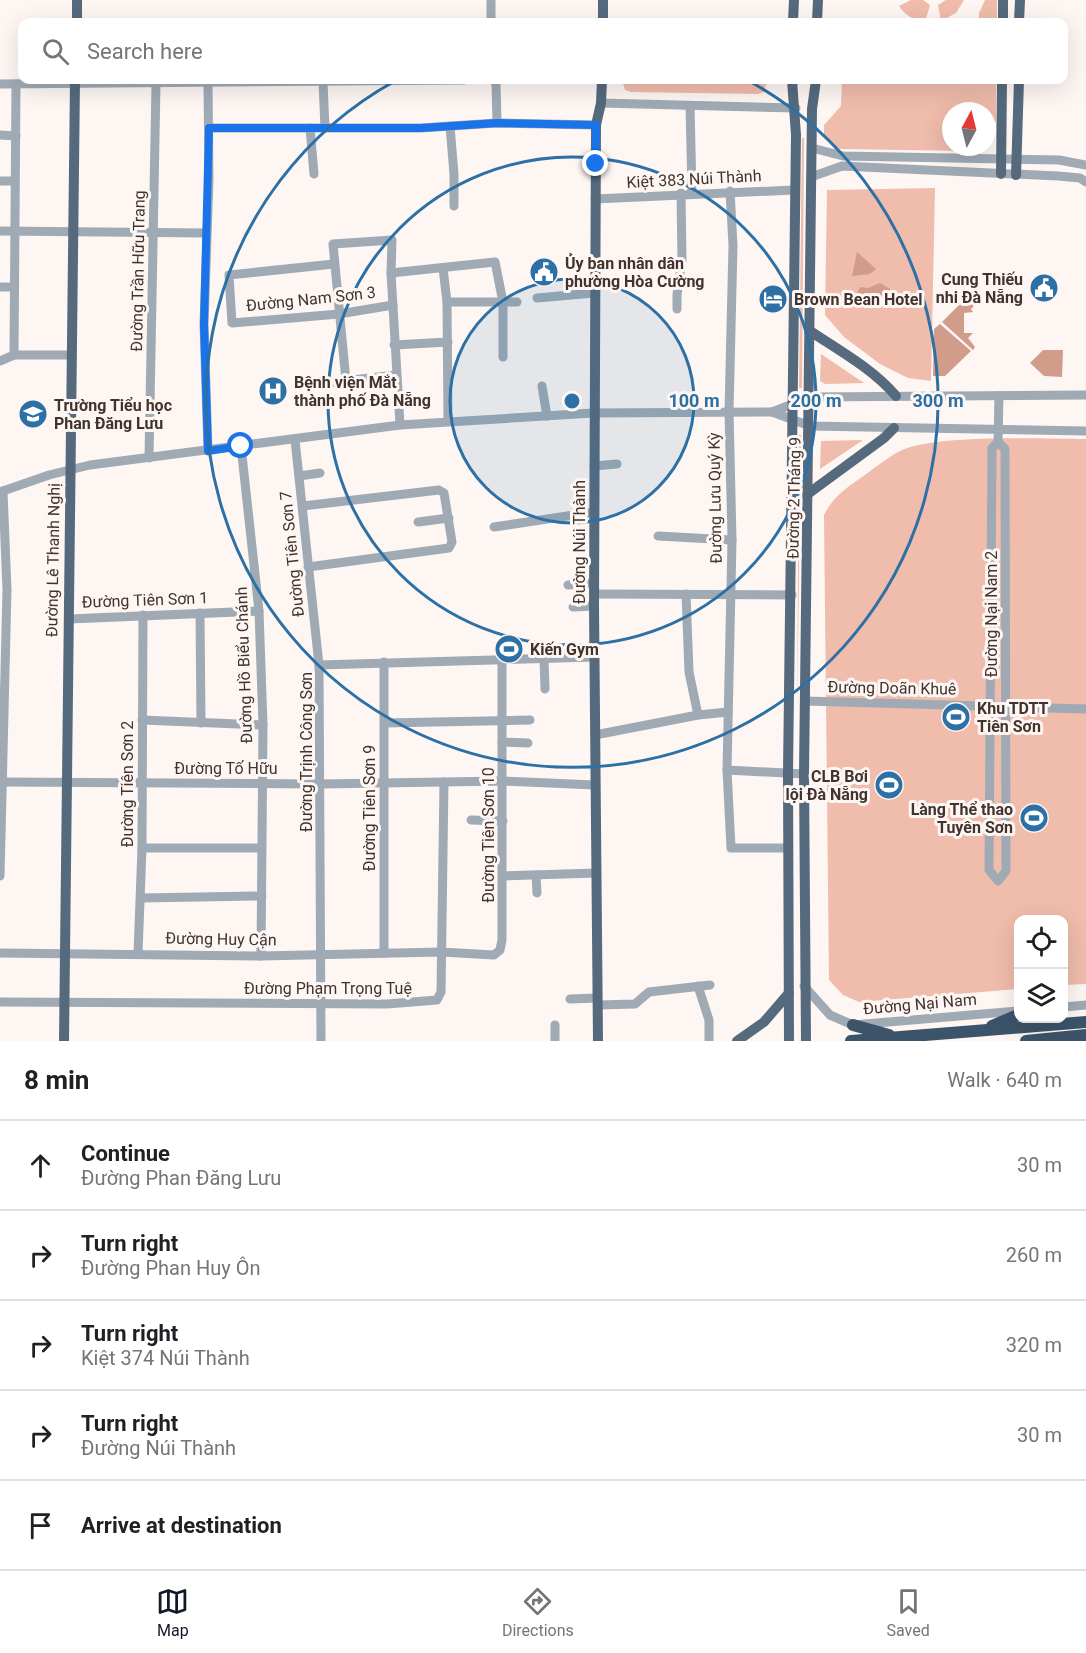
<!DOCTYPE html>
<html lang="en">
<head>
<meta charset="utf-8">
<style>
  :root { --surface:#fff; --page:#f6f6f6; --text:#202124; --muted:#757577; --line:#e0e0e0; --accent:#111827 }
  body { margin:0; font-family:Roboto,sans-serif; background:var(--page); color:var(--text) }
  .controls { position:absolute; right:18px; bottom:18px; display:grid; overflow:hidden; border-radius:12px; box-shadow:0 6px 24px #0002 }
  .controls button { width:54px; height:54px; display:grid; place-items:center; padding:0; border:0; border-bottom:2px solid var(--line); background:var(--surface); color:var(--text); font:30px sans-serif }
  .compass { position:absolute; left:942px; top:102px; width:54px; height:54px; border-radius:50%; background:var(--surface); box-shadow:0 6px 24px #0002; rotate:7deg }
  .stop { position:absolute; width:18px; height:18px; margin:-14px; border:4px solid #1a73e8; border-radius:50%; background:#fff }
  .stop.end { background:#1a73e8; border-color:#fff; box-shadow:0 2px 6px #0008 }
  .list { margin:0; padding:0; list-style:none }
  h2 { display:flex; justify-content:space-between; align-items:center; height:78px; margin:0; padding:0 24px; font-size:26px }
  h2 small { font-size:20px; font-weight:400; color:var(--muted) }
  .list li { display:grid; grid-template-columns:39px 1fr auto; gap:18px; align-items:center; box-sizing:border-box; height:90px; padding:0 24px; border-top:2px solid var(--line) }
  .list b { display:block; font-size:22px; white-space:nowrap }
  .list p { margin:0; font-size:20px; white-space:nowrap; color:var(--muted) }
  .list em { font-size:20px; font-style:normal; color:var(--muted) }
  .icon { flex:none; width:33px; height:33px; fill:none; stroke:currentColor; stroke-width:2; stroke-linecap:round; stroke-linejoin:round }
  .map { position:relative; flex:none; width:1086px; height:1041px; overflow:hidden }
  .search { position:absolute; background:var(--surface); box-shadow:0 6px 24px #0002; left:18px; right:18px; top:18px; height:66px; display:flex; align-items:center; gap:15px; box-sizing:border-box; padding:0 21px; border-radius:12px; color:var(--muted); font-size:22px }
  .sheet { height:528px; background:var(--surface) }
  nav { display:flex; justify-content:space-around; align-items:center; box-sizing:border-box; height:84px; border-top:2px solid var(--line); background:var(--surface); font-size:16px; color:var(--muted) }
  nav a { display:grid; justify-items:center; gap:3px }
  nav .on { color:var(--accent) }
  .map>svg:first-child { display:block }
  .green { fill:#f0bcab }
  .water { fill:#d19c8a }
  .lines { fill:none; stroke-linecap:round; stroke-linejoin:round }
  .minor { stroke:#9faab5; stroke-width:9 }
  .major { stroke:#566a7d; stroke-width:10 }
  .highway { stroke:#3c5469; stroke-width:12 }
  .route { stroke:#1a73e8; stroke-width:8 }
  .ring { fill:none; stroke:#2c70a5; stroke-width:3 }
  .labels { text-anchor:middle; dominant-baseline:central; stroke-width:6; stroke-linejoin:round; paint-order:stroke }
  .street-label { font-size:16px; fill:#41332e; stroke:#fef6f3 }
  .poi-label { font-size:16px; font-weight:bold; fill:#41332e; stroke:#fef6f3; text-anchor:start }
  .centre { fill:#2c70a5; stroke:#fef6f3; stroke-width:3 }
  .ring-label { font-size:18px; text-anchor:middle; font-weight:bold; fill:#2c70a5; stroke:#fef6f3; stroke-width:6; stroke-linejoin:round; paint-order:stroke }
</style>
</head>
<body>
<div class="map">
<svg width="1086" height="1041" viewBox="0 0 1086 1041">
  <rect width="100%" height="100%" fill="#fef6f3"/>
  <g class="green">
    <path d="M911,0H923L930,5L925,22C914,21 905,15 899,6Z"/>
    <path d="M946,0H964L956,13L941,21L938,5Z"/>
    <path d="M985,0H997V22H979V13Z"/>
    <path d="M622,80H767L764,92L758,94L631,92L625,90Z"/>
    <path d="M842,80H996V121L987,140V111H951V147H980L966,151L840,149L830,144L824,135V125L841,106Z"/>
    <path d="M802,138H804L802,388H799Z"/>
    <path d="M935,188L931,381L908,378L880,364L844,337L825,315L827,190Z"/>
    <path d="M821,354L864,383L825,384L820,381Z"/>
    <path d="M799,435H801L797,715Z"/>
    <path d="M1086,439V984L1064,985V920H1018V989L859,1002L843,995L829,980L824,515C833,497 846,488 862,477C874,469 886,458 900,451C936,434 1043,439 1086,439Z"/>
    <path d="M863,440L820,469L821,441Z"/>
  </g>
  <g class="water">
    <path d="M857,252L876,269L870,274L852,276Z"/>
    <path d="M880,283L890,289L887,297H878L869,293L863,298L856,295L860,287L868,288Z"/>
    <path d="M964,300L979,301L971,309L973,312L964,313V333H973L968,338L975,347L973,350L942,322Z"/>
    <path d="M940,324L971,351L945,376H933L934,329Z"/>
    <path d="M1043,350H1063L1062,377L1044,376L1030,363Z"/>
  </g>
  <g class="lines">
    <g class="minor">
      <path d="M491,0V22"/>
      <path d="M493,80L496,83L497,123"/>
      <path d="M323,82L325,128"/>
      <path d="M0,84L464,80"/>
      <path d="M208,84L209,179L204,324L208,451"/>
      <path d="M601,103L796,108"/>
      <path d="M690,106L692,192"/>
      <path d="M450,126L454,174V206"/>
      <path d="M209,128H421L497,123L596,125"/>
      <path d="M310,128L314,174"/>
      <path d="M0,135L16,136"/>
      <path d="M812,148L843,156L1059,160L1086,165"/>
      <path d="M811,177L842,166L1058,176L1080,178L1086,182"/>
      <path d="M0,181H15"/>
      <path d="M730,191L733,245L729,411L732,540L727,770L731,848H787"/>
      <path d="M595,199L794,190"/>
      <path d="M0,231L206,233"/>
      <path d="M334,264L229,275L232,323L339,314L393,305"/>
      <path d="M443,268L447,302L448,421"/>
      <path d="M391,273L495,262L503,302V357"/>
      <path d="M0,287H14"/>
      <path d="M537,298L594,293"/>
      <path d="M447,302H517"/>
      <path d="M677,309V295L682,260L681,193"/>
      <path d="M394,345L448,342"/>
      <path d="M14,355L16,84"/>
      <path d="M0,361L14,355H71"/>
      <path d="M346,381L333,244L392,240L391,273L400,425"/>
      <path d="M317,384L396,375"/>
      <path d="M542,386L547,416"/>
      <path d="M772,412L811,397L1086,395"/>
      <path d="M295,440L319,665L321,1041"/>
      <path d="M998,442L1005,449L1006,871L998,881L989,870L992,448L998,442L999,396"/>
      <path d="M241,446L259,611L263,725L261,956"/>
      <path d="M149,458L156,84"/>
      <path d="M594,466L617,464"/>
      <path d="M299,476L320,473"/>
      <path d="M0,492L49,475L90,465L400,425L593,413L772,412L810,426L1086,431"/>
      <path d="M303,506L439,490L444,493L452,542L449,548L308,567"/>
      <path d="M418,522L449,518"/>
      <path d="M494,527L594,512"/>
      <path d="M658,536L732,540"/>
      <path d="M568,585L594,583"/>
      <path d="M594,594L792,595"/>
      <path d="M686,594L689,672L698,715"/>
      <path d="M573,607L594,606"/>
      <path d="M200,613L201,723"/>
      <path d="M69,619L259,611"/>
      <path d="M544,659L545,689"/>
      <path d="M384,662V953"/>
      <path d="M319,665L594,657"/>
      <path d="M805,701L1086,709"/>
      <path d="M142,720L263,725"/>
      <path d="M385,723L530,720"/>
      <path d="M595,735L698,715L728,712"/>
      <path d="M502,742L528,743"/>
      <path d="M727,770L804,774"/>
      <path d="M0,782L321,784L503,781L595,785"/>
      <path d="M471,820L503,821"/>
      <path d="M142,848H261"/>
      <path d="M536,875L537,893"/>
      <path d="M0,876L7,590L3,491"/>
      <path d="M503,876L596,873"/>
      <path d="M141,898L262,896"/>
      <path d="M0,953L261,956L441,952L494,955L500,950L502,940V659"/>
      <path d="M138,953L142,848L143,615"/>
      <path d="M698,986L709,1020V1041"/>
      <path d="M804,986L830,1015L853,1025L1018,1011"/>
      <path d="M570,999L597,998"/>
      <path d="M0,1002L387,1004L437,1000L441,992L444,782"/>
      <path d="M598,1005L635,1004L649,992L710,985"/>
      <path d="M1064,1007L1086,1005"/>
      <path d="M555,1041V1025"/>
    </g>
    <g class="major">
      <path d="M77,22V0"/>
      <path d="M603,22V0"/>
      <path d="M793,22L794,0"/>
      <path d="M817,22L818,0"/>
      <path d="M1003,22V0"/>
      <path d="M1019,22L1020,0"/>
      <path d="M1001,174L1002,80"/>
      <path d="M1016,175L1019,80"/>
      <path d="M810,331C840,351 873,369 896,396"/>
      <path d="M809,493L884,438L894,428"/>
      <path d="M64,1041L75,80"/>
      <path d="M598,1041L594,606L596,125L601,103L602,80"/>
      <path d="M737,1041L764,1022L789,993"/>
      <path d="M789,1041L788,773L796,135L792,80"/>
      <path d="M806,1041L804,774L812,109L816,80"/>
    </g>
    <g class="highway">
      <path d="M853,1025L889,1035"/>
      <path d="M992,1026L1018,1015"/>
      <path d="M851,1041L1086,1022"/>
      <path d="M1026,1041L1086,1035"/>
    </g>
  </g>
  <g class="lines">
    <path class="route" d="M241,446L208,451L204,324L209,128H421L497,123L596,125V164"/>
  </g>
  <circle cx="572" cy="401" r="122" fill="#2c70a5" fill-opacity=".12"/>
  <g class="ring">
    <circle cx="572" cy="401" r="122"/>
    <circle cx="572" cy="401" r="244"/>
    <path d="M749 81A366 366 0 1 1 395 81"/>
  </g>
  <defs>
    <g id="civic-disc" transform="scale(1.5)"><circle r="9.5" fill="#2c70a5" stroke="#fef6f3"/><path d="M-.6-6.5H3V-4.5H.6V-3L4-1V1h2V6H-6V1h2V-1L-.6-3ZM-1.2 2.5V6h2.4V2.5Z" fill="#fff"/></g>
    <g id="hotel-disc" transform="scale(1.5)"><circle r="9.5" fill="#2c70a5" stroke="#fef6f3"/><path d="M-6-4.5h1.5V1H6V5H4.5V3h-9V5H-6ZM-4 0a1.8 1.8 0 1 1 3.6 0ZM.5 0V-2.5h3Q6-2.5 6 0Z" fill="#fff"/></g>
    <g id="hospital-disc" transform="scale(1.5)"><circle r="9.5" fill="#2c70a5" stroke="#fef6f3"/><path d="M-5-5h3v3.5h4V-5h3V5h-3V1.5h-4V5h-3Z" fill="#fff"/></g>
    <g id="school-disc" transform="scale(1.5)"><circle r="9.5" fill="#2c70a5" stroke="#fef6f3"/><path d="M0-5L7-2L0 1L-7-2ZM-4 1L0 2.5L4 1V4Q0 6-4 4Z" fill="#fff"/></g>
    <g id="stadium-disc" transform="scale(1.5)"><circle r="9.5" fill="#2c70a5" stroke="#fef6f3"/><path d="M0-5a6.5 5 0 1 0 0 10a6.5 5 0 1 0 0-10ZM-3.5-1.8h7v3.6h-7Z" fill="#fff"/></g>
  </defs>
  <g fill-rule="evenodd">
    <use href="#civic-disc" x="544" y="272"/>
    <use href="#civic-disc" x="1044" y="288"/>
    <use href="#hotel-disc" x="773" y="299"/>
    <use href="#hospital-disc" x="273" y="391"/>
    <use href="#school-disc" x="33" y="414"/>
    <use href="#stadium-disc" x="509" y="649"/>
    <use href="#stadium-disc" x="956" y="717"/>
    <use href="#stadium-disc" x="889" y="785"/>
    <use href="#stadium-disc" x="1034" y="818"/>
  </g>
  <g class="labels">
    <g class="street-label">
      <text transform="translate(694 179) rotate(-3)">Kiệt 383 Núi Thành</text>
      <text transform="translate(138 271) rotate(-89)">Đường Trần Hữu Trang</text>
      <text transform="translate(311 299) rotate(-6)">Đường Nam Sơn 3</text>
      <text transform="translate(715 498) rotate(-91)">Đường Lưu Quý Kỳ</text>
      <text transform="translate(794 498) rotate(-89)">Đường 2 Tháng 9</text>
      <text transform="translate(579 542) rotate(-90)">Đường Núi Thành</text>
      <text transform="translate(292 554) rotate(-96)">Đường Tiên Sơn 7</text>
      <text transform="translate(53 560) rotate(-89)">Đường Lê Thanh Nghị</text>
      <text transform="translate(145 600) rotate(-2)">Đường Tiên Sơn 1</text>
      <text transform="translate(991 614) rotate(-90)">Đường Nại Nam 2</text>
      <text transform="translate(244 665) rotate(-92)">Đường Hồ Biểu Chánh</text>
      <text transform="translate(892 688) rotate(1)">Đường Doãn Khuê</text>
      <text transform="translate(306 752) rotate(-90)">Đường Trịnh Công Sơn</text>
      <text x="226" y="768">Đường Tố Hữu</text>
      <text transform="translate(127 784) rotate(-90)">Đường Tiên Sơn 2</text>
      <text transform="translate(369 808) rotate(-90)">Đường Tiên Sơn 9</text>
      <text transform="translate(488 835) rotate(-90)">Đường Tiên Sơn 10</text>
      <text transform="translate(221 939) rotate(1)">Đường Huy Cận</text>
      <text x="328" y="988">Đường Phạm Trọng Tuệ</text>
      <text transform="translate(920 1004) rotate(-5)">Đường Nại Nam</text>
    </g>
    <g class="poi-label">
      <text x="565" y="263">Ủy ban nhân dân<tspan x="565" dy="18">phường Hòa Cường</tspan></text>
      <text x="1023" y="279" text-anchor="end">Cung Thiếu<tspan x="1023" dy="18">nhi Đà Nẵng</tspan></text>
      <text x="794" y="299">Brown Bean Hotel</text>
      <text x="294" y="382">Bệnh viện Mắt<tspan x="294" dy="18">thành phố Đà Nẵng</tspan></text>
      <text x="54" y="405">Trường Tiểu học<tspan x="54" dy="18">Phan Đăng Lưu</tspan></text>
      <text x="530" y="649">Kiến Gym</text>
      <text x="977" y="708">Khu TDTT<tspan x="977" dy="18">Tiên Sơn</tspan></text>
      <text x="868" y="776" text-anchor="end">CLB Bơi<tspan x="868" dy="18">lội Đà Nẵng</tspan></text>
      <text x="1013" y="809" text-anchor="end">Làng Thể thao<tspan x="1013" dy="18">Tuyên Sơn</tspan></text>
    </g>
  </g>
  <circle cx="572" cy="401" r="9" class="centre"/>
  <g class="ring-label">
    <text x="694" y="407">100 m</text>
    <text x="816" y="407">200 m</text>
    <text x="938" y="407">300 m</text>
  </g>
</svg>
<div class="controls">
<button><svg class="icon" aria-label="locate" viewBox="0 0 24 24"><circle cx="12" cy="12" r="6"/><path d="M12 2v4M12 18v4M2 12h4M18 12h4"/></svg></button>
<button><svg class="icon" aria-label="layers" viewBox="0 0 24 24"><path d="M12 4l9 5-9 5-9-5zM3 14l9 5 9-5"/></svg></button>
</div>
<svg class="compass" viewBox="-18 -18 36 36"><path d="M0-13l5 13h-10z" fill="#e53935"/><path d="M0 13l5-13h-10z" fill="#757577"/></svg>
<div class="stop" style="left:241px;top:446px"></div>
<div class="stop end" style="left:596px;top:164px"></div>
<div class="search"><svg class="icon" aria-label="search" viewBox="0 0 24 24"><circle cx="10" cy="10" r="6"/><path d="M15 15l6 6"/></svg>Search here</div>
</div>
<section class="sheet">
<h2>8 min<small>Walk · 640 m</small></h2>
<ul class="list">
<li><svg class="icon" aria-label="ahead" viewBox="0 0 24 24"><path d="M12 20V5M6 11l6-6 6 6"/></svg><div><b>Continue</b><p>Đường Phan Đăng Lưu</p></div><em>30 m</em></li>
<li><svg class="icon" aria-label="right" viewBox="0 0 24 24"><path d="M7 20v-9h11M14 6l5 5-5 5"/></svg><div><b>Turn right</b><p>Đường Phan Huy Ôn</p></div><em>260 m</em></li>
<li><svg class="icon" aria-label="right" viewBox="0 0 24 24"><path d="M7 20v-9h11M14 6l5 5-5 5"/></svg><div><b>Turn right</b><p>Kiệt 374 Núi Thành</p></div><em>320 m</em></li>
<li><svg class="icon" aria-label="right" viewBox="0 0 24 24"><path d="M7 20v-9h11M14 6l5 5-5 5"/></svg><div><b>Turn right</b><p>Đường Núi Thành</p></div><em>30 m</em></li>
<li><svg class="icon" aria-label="arrive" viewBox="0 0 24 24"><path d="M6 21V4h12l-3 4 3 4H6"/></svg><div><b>Arrive at destination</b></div></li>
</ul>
</section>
<nav>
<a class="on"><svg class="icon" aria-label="map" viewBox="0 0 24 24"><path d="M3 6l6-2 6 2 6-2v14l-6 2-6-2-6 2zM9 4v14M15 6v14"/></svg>Map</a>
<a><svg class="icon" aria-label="directions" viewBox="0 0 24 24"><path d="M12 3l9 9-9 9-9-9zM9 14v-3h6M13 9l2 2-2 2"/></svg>Directions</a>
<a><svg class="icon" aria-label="saved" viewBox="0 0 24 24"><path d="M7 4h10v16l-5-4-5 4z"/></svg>Saved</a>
</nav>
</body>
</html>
